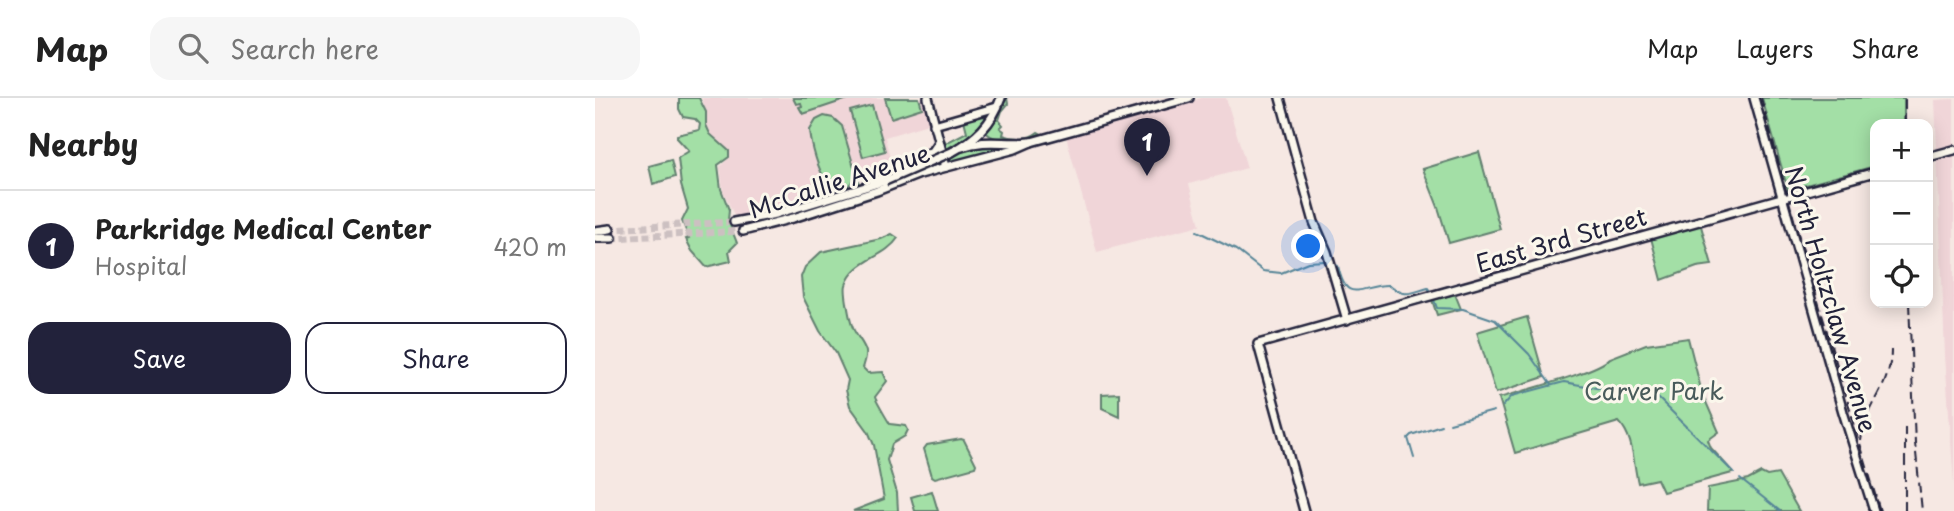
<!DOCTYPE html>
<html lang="en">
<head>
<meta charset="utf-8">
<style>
  :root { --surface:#fff; --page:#f6f6f6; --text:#222; --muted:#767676; --line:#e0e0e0; --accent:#22223b }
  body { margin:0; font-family:"Playpen Sans",sans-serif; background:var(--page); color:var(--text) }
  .controls { position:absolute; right:21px; top:21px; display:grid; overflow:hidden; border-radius:14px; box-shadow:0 4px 18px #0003 }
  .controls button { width:63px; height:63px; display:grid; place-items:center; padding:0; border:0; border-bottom:2px solid var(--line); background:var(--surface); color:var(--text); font:35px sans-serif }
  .you { position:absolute; left:714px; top:149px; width:24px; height:24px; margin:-18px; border:5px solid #fff; border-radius:50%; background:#1a73e8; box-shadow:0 0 0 10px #1a73e833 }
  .badge { display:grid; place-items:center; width:46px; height:46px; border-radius:50%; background:var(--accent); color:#fff; font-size:23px; font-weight:700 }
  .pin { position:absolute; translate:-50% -58px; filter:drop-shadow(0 2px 4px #0008) }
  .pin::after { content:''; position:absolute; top:37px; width:24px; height:21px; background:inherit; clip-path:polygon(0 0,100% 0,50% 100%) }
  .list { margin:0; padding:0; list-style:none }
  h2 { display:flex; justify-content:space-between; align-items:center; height:91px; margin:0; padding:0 28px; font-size:30px }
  h2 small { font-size:23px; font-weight:400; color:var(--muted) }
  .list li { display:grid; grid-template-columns:46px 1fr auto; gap:21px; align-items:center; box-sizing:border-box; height:112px; padding:0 28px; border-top:2px solid var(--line) }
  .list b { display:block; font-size:26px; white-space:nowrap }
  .list p { margin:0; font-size:23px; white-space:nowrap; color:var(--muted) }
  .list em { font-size:23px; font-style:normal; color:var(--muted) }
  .actions { display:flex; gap:14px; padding:21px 28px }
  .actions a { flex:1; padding:16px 0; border:2px solid var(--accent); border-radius:21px; text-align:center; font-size:24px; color:var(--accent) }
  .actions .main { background:var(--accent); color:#fff }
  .icon { flex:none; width:38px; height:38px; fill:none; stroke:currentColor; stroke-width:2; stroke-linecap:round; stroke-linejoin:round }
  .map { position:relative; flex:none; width:1359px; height:413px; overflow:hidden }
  header { display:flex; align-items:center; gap:42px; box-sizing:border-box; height:98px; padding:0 35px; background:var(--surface); border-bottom:2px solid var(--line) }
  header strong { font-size:33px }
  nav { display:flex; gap:38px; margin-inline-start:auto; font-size:24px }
  .search { width:490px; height:63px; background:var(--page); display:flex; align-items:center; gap:18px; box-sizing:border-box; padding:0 24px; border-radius:21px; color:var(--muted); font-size:26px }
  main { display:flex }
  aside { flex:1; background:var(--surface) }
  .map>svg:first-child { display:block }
  .built { fill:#f0d5d8 }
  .green { fill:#a3dfa6; stroke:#628070; stroke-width:2 }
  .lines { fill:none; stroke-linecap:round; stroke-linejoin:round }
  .stream { stroke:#568597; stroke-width:2 }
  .major-tunnel { stroke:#ccc0c1; stroke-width:7; stroke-dasharray:7 3.5; stroke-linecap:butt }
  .major-casing { stroke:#22223b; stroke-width:12 }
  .major { stroke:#fbf7ec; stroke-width:7 }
  .rail { stroke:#22223b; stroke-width:2; stroke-dasharray:10 5; stroke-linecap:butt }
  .major-bridge-casing { stroke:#22223b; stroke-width:12; stroke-linecap:butt }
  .major-bridge { stroke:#fbf7ec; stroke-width:7 }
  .labels { text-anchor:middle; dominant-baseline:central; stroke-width:6; stroke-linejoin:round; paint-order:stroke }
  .street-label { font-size:24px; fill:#22223b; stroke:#fbf7ec }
  .park-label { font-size:24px; fill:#495b5b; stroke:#fbf7ec }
</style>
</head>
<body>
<header>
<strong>Map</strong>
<div class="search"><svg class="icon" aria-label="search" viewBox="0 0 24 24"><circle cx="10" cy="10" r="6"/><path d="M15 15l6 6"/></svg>Search here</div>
<nav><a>Map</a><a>Layers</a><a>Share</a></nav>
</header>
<main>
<aside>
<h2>Nearby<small></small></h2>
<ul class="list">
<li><span class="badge">1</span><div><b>Parkridge Medical Center</b><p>Hospital</p></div><em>420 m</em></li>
</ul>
<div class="actions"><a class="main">Save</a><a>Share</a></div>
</aside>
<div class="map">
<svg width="1359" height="413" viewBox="0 0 1359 413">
  <rect width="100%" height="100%" fill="#f6e8e3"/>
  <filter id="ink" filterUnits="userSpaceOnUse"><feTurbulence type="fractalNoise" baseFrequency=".0143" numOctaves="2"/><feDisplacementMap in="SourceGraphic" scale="14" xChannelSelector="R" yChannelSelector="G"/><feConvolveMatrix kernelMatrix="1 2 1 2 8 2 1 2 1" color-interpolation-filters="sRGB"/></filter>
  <g filter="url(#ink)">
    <g class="built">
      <path d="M107,0H329L336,25L290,39L297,69L277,74L239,95L171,116L140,119L128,93L125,69L134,59L129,49L116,39L111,26L112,18Z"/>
      <path d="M607,0H631L652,70L594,86L605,127L502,154L471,38Z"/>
      <path d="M1359,1V387L1350,258L1340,2Z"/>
    </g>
    <g class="green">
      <path d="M84,0H104L111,14V27L115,36L134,53V59L123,67L126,91L134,112L133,122L142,145L134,153L136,163L111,169L97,153L91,141L94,140L87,123L93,111L86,87L83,60L94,53L82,40V37L104,32L105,26L100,21L88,19L84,11Z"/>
      <path d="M198,0H256L208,16L204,9L207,8L206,5L201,6Z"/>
      <path d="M290,0H324L327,10L296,20Z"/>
      <path d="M412,0L413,6L407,13L404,22L408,27L405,30L409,33L408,37C418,41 433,42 443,34L445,35L443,37C426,41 405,47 390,34Z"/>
      <path d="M1167,0H1309V26H1280V68L1193,92Z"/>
      <path d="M277,7L290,53L268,59L255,13Z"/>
      <path d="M388,17L391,21L378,35L351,51L349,41L351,45L372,34L369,22Z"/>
      <path d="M229,18L238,20L247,28L264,86L261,87L259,81C233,118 216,50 215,32L221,22Z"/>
      <path d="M378,46L416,49L358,63L354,62L353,59Z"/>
      <path d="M884,54L905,131L854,145L843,109L828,71Z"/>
      <path d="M76,62L80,79L58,86L54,68Z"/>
      <path d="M1104,127L1106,128L1117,167L1102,169L1067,182L1056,140Z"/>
      <path d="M297,136L303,140C290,160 259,162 251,187C249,193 255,224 258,230C261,238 269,245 271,254C272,259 269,266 268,270L273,275L288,274L292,283L280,299C280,301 293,323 295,326L311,328L313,332L310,338L297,346L292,362L302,395L303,413H258L289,401L279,347L273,333L255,308L251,292L253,282L241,255L225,233L208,199L206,179L210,169L226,154L286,141Z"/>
      <path d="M860,196L866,211L842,217L837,202Z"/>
      <path d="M932,219L949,279L901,295L882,234Z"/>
      <path d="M1093,240L1107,295L1124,334L1113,342L1116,350L1138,374L1137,375L1068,394L1062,381L1043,385C1038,365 1039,339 1024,324L920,355L904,300C926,293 1003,274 1015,260L1051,246Z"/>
      <path d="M524,295V318L507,310V296Z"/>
      <path d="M366,341L369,342L381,366L380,369L340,380L337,378L329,351L332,347Z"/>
      <path d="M1166,375L1172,378L1183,376L1204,413H1112L1113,390L1153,382Z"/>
      <path d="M337,393L343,413H320L316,399Z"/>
    </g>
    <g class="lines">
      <g class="stream">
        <path d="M602,133L641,152L668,173L686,175L713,164L730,163"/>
        <path d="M739,166L743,168C752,209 765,186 795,187C810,200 815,195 833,190L837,196"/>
        <path d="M839,202L842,210L868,211L900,222L934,256L956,287"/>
        <path d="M908,308L917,298L969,284L1044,298L1054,295L1063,300L1139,375"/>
        <path d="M855,325L899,313"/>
        <path d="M819,360L813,340L816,337L846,327"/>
        <path d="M1145,381L1185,413"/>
      </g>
      <g class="major-tunnel">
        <path d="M15,131L139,124"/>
        <path d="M17,140L148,133"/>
      </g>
      <g class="major-casing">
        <g id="major">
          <path d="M333,0L351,69"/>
          <path d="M685,0L719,124L732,154L752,222"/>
          <path d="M1159,0L1248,314L1279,413"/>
          <path d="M339,27L402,9"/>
          <path d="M367,49C391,40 410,47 436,44L594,0"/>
          <path d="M357,54C381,41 397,26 406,0"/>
          <path d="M1333,59L1359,52"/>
          <path d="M277,84L338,53L344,44"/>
          <path d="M139,124L181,116L290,83"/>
          <path d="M0,133L15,131"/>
          <path d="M148,133L198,120L282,93L325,76L420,51L436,44"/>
          <path d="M0,140H17"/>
          <path d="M709,413L663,246L1280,74"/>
        </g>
      </g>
      <use href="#major" class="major"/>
      <g class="rail">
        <path d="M1166,0L1200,125L1285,413"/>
        <path d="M1310,26V0"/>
        <path d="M1314,205L1320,345L1327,413"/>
        <path d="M1266,343C1270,307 1296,291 1296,252"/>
        <path d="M1310,413V329"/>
      </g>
      <g class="major-bridge-casing">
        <path id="major-bridge" d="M290,83L357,54"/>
      </g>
      <use href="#major-bridge" class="major-bridge"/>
    </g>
  </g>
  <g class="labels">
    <g class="street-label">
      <text transform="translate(244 82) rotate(-18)">McCallie Avenue</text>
      <text transform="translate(966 141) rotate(-16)">East 3rd Street</text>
      <text transform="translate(1237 201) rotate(74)">North Holtzclaw Avenue</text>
    </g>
    <g class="park-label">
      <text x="1059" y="292">Carver Park</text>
    </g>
  </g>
</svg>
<div class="controls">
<button>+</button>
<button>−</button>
<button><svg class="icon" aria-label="locate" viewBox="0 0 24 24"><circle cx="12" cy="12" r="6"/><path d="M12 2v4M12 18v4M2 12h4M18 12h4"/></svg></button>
</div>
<div class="you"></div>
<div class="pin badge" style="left:552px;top:78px">1</div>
</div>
</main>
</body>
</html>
